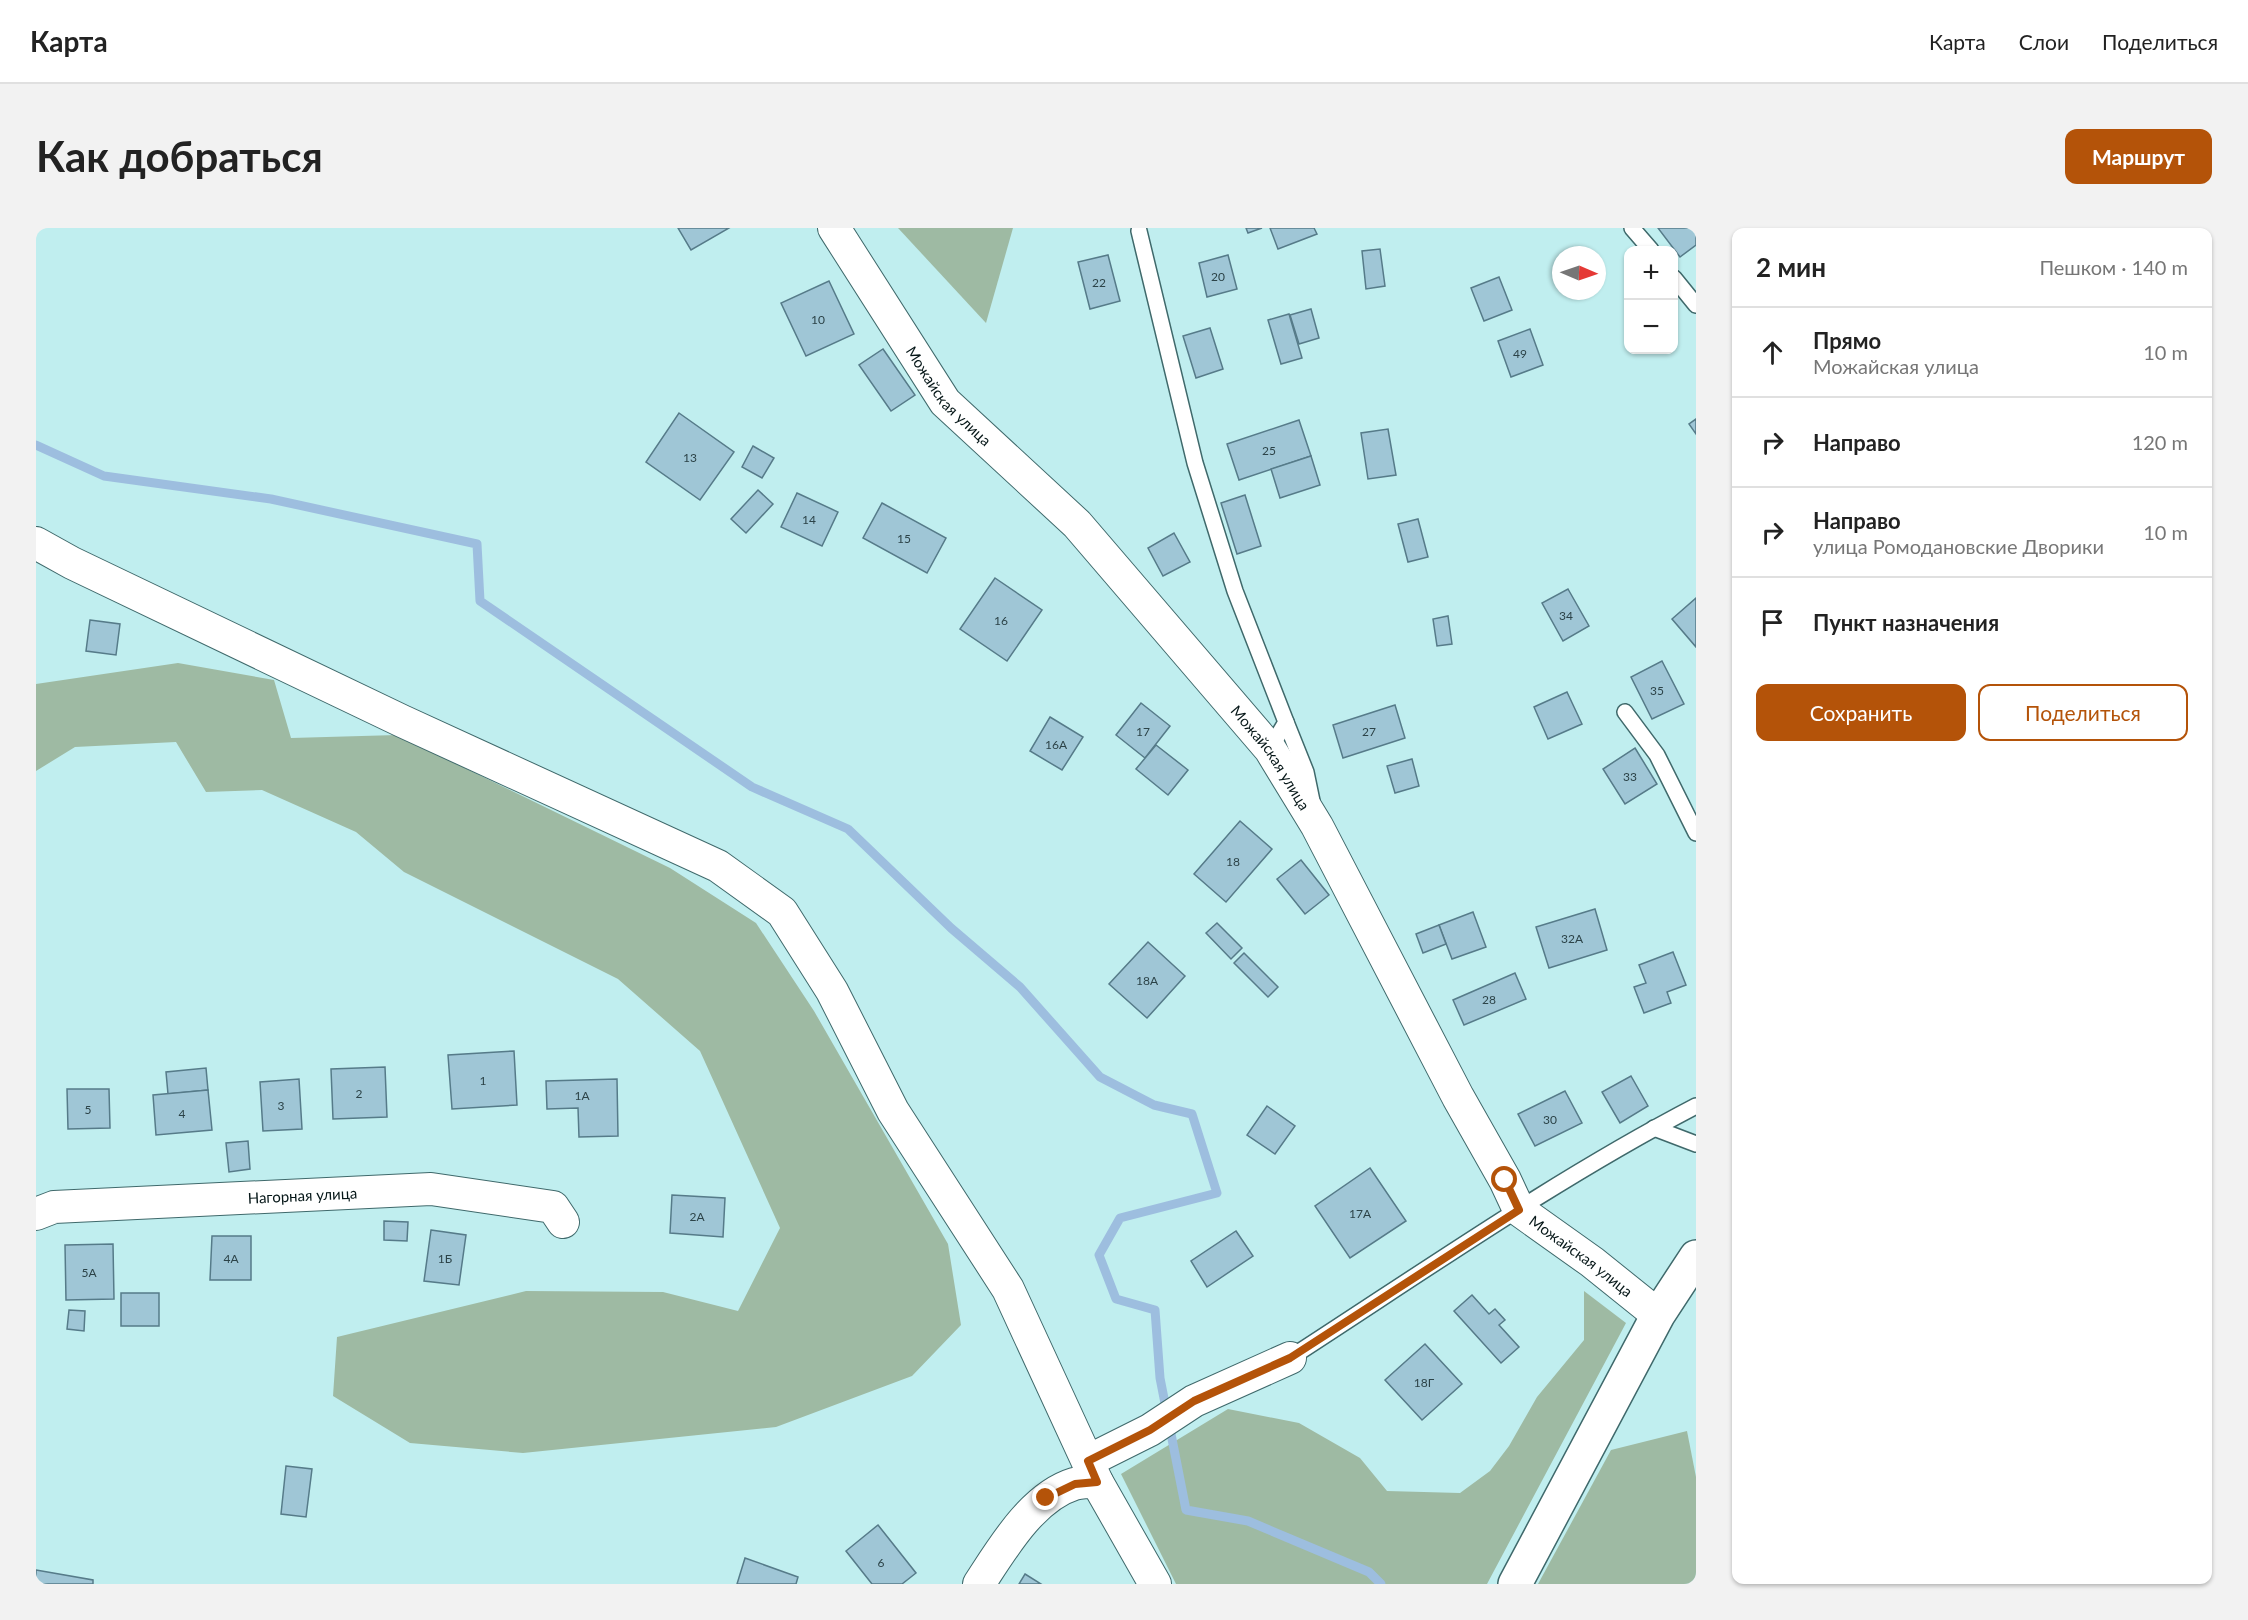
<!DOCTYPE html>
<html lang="ru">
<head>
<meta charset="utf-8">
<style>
  :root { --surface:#fff; --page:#f2f2f2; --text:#222; --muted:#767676; --line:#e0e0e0; --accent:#b45309 }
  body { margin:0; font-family:Lato,sans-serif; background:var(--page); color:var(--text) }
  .controls { position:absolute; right:18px; top:18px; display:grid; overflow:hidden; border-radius:12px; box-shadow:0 2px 4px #0004 }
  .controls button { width:54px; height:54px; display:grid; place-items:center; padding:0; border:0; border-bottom:2px solid var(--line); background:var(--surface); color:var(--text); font:30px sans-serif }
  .compass { position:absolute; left:1516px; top:18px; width:54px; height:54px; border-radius:50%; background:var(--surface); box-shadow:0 2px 4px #0004; rotate:92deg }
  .stop { position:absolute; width:18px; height:18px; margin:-14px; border:4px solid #b45309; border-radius:50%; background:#fff }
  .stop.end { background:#b45309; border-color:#fff; box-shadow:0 2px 6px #0008 }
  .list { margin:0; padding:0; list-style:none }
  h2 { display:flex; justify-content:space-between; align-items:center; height:78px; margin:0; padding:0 24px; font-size:26px }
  h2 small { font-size:20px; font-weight:400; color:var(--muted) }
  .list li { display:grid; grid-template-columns:39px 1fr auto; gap:18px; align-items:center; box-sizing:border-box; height:90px; padding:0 24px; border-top:2px solid var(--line) }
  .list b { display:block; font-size:22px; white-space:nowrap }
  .list p { margin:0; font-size:20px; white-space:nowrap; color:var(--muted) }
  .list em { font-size:20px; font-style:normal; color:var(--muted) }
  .actions { display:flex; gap:12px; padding:18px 24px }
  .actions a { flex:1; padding:14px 0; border:2px solid var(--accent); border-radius:12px; text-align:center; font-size:21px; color:var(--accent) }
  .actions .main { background:var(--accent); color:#fff }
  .icon { flex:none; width:33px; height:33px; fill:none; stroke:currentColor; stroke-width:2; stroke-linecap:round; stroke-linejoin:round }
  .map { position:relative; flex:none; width:1660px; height:1356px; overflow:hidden; border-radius:12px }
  header { display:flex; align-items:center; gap:36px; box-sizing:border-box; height:84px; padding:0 30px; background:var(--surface); border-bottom:2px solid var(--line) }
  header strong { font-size:28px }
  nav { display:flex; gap:33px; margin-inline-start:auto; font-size:21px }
  .intro { display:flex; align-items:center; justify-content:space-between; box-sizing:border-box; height:144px; padding:0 36px }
  h1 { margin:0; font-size:42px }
  .button { padding:15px 27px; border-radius:12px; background:var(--accent); color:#fff; font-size:21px; font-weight:700 }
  main { display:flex; gap:36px; padding:0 36px }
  aside { flex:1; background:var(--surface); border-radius:12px; box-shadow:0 2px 4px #0004 }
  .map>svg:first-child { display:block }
  .green { fill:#9ebaa3 }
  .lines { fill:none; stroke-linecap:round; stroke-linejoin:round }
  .stream { stroke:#9dbedf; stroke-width:9 }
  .building { fill:#9fc6d6; stroke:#567b89; stroke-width:1.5 }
  .lane-casing { stroke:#3f696b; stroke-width:18 }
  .street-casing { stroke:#3f696b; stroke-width:34 }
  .secondary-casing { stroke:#3f696b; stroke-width:36 }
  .lane { stroke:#fff; stroke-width:15 }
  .street { stroke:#fff; stroke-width:32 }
  .secondary { stroke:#fff; stroke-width:33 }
  .route { stroke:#b45309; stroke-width:8 }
  .labels { text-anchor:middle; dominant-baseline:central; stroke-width:4.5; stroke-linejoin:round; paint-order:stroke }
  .number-label { font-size:12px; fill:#2c4348 }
  .street-label { font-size:15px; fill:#061718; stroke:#fff }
</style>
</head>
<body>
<header>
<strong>Карта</strong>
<nav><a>Карта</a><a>Слои</a><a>Поделиться</a></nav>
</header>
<div class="intro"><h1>Как добраться</h1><a class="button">Маршрут</a></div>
<main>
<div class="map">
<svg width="1660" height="1356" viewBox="0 0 1660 1356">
  <rect width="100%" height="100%" fill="#c0eeef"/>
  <g class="green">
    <path d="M862,0H977L950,95Z"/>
    <path d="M142,435L238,452L255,510L361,507L634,640L720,695L778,783L912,1016L925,1097L876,1148L740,1199L487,1225L374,1215L297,1168L301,1109L490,1063L627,1064L702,1083L744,1000L664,823L582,751L368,644L320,604L226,562L170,564L140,514L39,519L0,543V456Z"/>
    <path d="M1548,1063L1590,1095L1451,1356H1140L1085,1246L1192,1181L1263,1195L1324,1230L1351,1263L1424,1265L1454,1243L1473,1218L1501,1169L1548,1112Z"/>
    <path d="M1651,1203L1660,1249V1356H1502L1575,1222Z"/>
  </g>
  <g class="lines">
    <path class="stream" d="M0,217L68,248L235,271L441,316L444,373L716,559L812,601L915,700L984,759L1064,849L1118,877L1156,886L1181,965L1084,990L1063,1027L1080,1071L1119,1082L1124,1150L1150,1282L1212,1293L1333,1344L1345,1356"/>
  </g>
  <g class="building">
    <path d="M642,0H693L655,22Z"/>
    <path d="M1210,0H1226L1212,5Z"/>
    <path d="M1234,0H1278L1281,6L1242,21Z"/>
    <path d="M1622,0H1660V17L1644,29Z"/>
    <path d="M1344,21L1349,58L1330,61L1326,23Z"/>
    <path d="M1072,27L1084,73L1054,81L1042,34Z"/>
    <path d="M1192,27L1201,61L1171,69L1163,35Z"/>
    <path d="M1463,49L1476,82L1448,93L1435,60Z"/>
    <path d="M793,53L818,106L770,128L745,75Z"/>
    <path d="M1275,81L1283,110L1263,116L1254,87Z"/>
    <path d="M1253,86L1266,130L1245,136L1232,92Z"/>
    <path d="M1174,100L1187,141L1160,150L1147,108Z"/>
    <path d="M1494,101L1507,137L1475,149L1462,113Z"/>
    <path d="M847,121L879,167L855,183L823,137Z"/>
    <path d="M643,185L698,224L664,272L610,234Z"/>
    <path d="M1660,191V206L1653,196Z"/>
    <path d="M1263,192L1275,228L1203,252L1191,216Z"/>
    <path d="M1352,201L1360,247L1332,251L1325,205Z"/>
    <path d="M717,218L738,230L726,250L706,239Z"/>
    <path d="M1275,228L1284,257L1244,270L1235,241Z"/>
    <path d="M722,262L737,276L710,305L695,291Z"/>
    <path d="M761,265L802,284L786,318L745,299Z"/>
    <path d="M1209,267L1225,318L1201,326L1185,275Z"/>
    <path d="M846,275L910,310L891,345L827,310Z"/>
    <path d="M1382,291L1392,329L1372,334L1362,296Z"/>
    <path d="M1138,305L1154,334L1127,348L1112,320Z"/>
    <path d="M959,350L1006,382L971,433L924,401Z"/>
    <path d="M1532,361L1553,398L1527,413L1506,375Z"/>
    <path d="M1660,370V419L1636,391Z"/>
    <path d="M1412,388L1416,416L1401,418L1397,391Z"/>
    <path d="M54,392L84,396L80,427L50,423Z"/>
    <path d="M1626,433L1648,476L1616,491L1595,449Z"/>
    <path d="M1531,464L1546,496L1512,511L1498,479Z"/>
    <path d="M1105,475L1134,498L1109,530L1080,507Z"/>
    <path d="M1359,477L1369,510L1307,530L1297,497Z"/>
    <path d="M1014,489L1047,509L1026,542L994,523Z"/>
    <path d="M1120,517L1152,542L1132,567L1100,541Z"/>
    <path d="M1599,520L1621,556L1589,576L1567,541Z"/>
    <path d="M1376,531L1383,558L1359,565L1351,538Z"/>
    <path d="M1204,593L1236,621L1190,674L1158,646Z"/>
    <path d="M1265,632L1293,667L1269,686L1241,651Z"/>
    <path d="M1559,681L1571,722L1513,740L1500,699Z"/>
    <path d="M1437,684L1450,719L1416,731L1403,697Z"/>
    <path d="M1181,695L1206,720L1195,731L1170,705Z"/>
    <path d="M1403,697L1410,716L1387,725L1380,706Z"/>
    <path d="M1112,714L1149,748L1111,790L1073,756Z"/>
    <path d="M1637,724L1650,757L1631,764L1635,775L1608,785L1598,759L1610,755L1603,737Z"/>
    <path d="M1208,725L1242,759L1232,769L1198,735Z"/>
    <path d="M1479,745L1490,771L1428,797L1417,772Z"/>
    <path d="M478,823L481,877L416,881L412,827Z"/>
    <path d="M349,839L351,889L297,891L295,841Z"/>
    <path d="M170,840L172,862L132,866L130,844Z"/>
    <path d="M1595,848L1612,878L1584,895L1566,864Z"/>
    <path d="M263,851L266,901L227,903L224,854Z"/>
    <path d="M581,851L582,908L543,909L542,880L511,881L510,853Z"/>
    <path d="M31,861H73L74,900L32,901Z"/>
    <path d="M172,862L176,902L120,907L117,867Z"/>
    <path d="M1529,863L1546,895L1499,918L1482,886Z"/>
    <path d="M1231,878L1259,898L1239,926L1211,907Z"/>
    <path d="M212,913L214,941L193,944L190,915Z"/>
    <path d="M1334,940L1370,993L1314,1030L1279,978Z"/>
    <path d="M636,967L689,970L687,1009L634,1005Z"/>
    <path d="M348,993L372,994L371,1013L348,1012Z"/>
    <path d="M395,1002L430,1007L423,1057L388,1053Z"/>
    <path d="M1200,1003L1217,1028L1171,1059L1155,1033Z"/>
    <path d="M176,1008H215V1052H174Z"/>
    <path d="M77,1016L78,1071L30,1072L29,1017Z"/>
    <rect x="85" y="1065" width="38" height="33"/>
    <path d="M1436,1067L1453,1086L1459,1081L1469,1092L1463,1097L1483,1119L1465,1135L1418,1083Z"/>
    <path d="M33,1082L49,1083L48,1103L31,1101Z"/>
    <path d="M1389,1116L1426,1156L1386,1192L1349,1152Z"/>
    <path d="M250,1238L276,1241L270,1289L245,1286Z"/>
    <path d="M842,1297L880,1345L866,1356H836L810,1323Z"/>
    <path d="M709,1330L762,1349L760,1356H701Z"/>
    <path d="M0,1342L57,1352V1356H0Z"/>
    <path d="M989,1346L1005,1356H983Z"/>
  </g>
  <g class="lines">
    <g class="lane-casing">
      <g id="lane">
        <path d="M1596,0L1615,22"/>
        <path d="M1103,3L1159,235L1199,363L1250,494L1234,521"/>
        <path d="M1638,50L1660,77"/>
        <path d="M1589,484L1621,527L1660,605"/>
        <path d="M1250,494L1270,544L1276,573"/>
        <path d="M1618,900L1660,916"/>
        <path d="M1254,1130C1387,1044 1520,951 1660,878"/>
      </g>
    </g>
    <g class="street-casing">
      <g id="street">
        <path id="s1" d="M798,0L909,174L1041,296L1234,521L1281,598L1422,869L1469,952L1483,982L1556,1034L1622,1087"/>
        <path d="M0,315L36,335L366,493L682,638L746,684L796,763L857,883L972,1061L1061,1254L1119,1356"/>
        <path id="s2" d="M0,986L18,979L395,961L517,979L527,994"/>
        <path d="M1052,1233L1114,1202L1158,1173L1254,1130"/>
        <path d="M943,1356C966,1321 996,1269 1038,1256C1045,1254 1054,1254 1061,1254"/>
      </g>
    </g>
    <g class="secondary-casing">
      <path id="secondary" d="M1479,1356L1622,1087L1660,1029"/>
    </g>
    <use href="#lane" class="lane"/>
    <use href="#street" class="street"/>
    <use href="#secondary" class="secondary"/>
  </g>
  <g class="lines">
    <path class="route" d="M1010,1270L1039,1256L1061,1254L1052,1233L1114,1202L1158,1173L1254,1130L1483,982L1469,952"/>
  </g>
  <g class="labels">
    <g class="number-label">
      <text x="1182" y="48">20</text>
      <text x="1063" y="54">22</text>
      <text x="782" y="91">10</text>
      <text x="1484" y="125">49</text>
      <text x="1233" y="222">25</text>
      <text x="654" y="229">13</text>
      <text x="773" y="291">14</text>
      <text x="868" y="310">15</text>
      <text x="1530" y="387">34</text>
      <text x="965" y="392">16</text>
      <text x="1621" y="462">35</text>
      <text x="1107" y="503">17</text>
      <text x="1333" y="503">27</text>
      <text x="1020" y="516">16А</text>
      <text x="1594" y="548">33</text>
      <text x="1197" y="633">18</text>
      <text x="1536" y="710">32А</text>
      <text x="1111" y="752">18А</text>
      <text x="1453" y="771">28</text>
      <text x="447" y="852">1</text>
      <text x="323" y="865">2</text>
      <text x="546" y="867">1А</text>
      <text x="245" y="877">3</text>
      <text x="52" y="881">5</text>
      <text x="146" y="885">4</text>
      <text x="1514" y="891">30</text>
      <text x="1324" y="985">17А</text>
      <text x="661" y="988">2А</text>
      <text x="195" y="1030">4А</text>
      <text x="409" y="1030">1Б</text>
      <text x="53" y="1044">5А</text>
      <text x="1388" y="1154">18Г</text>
      <text x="845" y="1334">6</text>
    </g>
    <g class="street-label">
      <text stroke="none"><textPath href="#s1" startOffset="204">Можайская улица</textPath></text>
      <text stroke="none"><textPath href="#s1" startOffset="690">Можайская улица</textPath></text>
      <text stroke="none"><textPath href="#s2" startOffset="268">Нагорная улица</textPath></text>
      <text stroke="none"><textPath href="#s1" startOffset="1284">Можайская улица</textPath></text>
    </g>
  </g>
</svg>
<div class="controls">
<button>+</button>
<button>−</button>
</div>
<svg class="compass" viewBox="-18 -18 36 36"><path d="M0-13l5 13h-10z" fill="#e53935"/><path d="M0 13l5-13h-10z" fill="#767676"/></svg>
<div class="stop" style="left:1469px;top:952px"></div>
<div class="stop end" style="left:1010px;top:1270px"></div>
</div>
<aside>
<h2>2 мин<small>Пешком · 140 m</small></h2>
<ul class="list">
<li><svg class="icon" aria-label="ahead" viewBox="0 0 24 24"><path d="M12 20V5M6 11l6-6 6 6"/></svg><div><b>Прямо</b><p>Можайская улица</p></div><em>10 m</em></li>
<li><svg class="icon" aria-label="right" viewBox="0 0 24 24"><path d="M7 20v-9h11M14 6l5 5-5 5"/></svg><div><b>Направо</b></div><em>120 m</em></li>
<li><svg class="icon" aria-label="right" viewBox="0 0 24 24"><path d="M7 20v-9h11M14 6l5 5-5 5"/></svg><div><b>Направо</b><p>улица Ромодановские Дворики</p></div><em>10 m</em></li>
<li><svg class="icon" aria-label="arrive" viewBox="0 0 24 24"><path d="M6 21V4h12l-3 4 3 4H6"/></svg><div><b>Пункт назначения</b></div></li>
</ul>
<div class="actions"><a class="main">Сохранить</a><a>Поделиться</a></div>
</aside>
</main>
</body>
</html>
